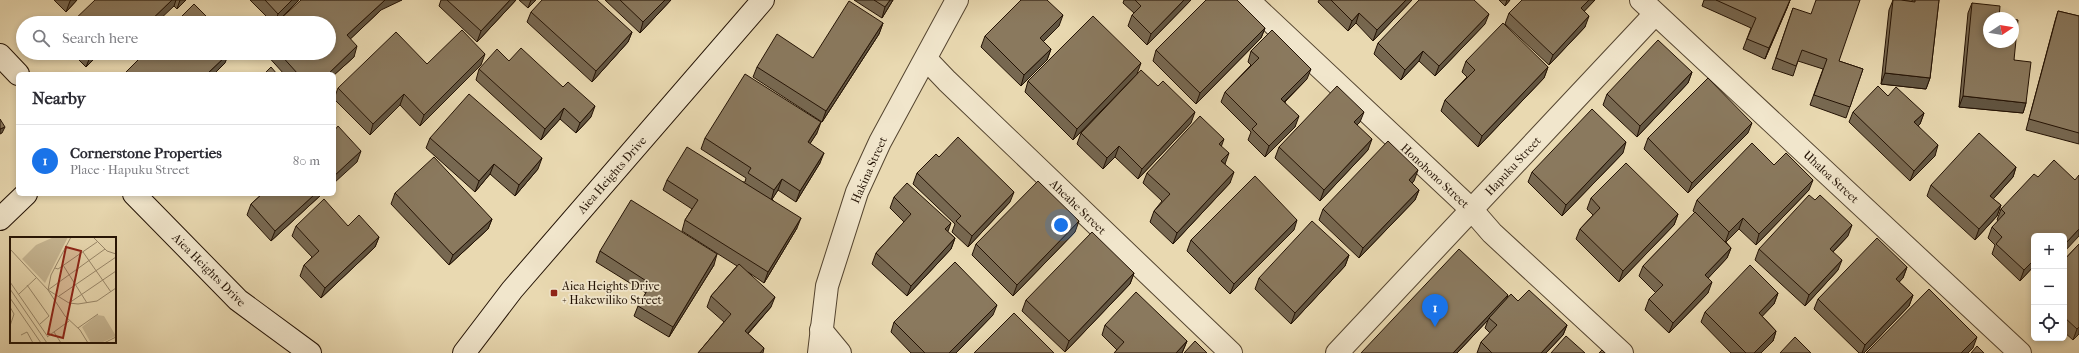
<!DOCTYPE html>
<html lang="en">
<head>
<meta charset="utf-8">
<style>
  :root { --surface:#fff; --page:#f2f2f3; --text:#2b2b33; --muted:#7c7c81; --line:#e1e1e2; --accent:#1a73e8 }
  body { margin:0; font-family:"IM FELL French Canon",serif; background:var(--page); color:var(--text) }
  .controls { position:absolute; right:12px; bottom:12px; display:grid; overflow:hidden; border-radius:6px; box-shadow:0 2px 6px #0003 }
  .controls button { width:36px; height:36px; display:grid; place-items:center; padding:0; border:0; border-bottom:1px solid var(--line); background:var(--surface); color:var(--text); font:20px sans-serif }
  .compass { position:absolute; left:1983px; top:12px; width:36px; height:36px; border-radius:50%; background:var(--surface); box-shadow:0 2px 6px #0003; rotate:78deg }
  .you { position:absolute; left:1061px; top:225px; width:14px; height:14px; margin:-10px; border:3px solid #fff; border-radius:50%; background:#1a73e8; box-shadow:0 0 0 6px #1a73e833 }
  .badge { display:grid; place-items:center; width:26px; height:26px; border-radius:50%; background:var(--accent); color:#fff; font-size:13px; font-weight:700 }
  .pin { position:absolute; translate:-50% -33px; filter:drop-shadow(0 1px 2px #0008) }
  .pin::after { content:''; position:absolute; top:21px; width:14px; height:12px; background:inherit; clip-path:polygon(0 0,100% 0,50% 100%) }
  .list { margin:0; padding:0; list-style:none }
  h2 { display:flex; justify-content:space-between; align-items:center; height:52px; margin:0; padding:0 16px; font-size:17px }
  h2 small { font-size:13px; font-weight:400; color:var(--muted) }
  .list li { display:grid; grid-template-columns:26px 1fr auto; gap:12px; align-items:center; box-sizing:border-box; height:72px; padding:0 16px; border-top:1px solid var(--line) }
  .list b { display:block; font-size:15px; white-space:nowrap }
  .list p { margin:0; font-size:13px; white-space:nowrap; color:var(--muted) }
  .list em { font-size:13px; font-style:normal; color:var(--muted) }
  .icon { flex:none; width:22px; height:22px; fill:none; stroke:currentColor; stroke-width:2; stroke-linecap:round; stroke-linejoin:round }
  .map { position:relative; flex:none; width:2079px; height:353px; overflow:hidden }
  .search { position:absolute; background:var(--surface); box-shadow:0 2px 6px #0003; left:16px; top:16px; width:320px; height:44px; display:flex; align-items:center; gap:10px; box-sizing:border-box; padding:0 14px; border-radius:22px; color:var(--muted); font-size:15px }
  .panel { position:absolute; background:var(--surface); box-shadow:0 2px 6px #0003; left:16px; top:72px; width:320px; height:124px; border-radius:6px }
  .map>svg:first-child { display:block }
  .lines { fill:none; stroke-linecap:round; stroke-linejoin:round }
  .street-casing { stroke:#54442f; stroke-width:24 }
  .secondary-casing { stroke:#231204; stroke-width:24 }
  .street { stroke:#f1e6cc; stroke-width:22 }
  .secondary { stroke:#f1e6cc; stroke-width:22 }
  .wall { fill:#776851; stroke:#231204 }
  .shaded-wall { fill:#615542; stroke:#231204 }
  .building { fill:#8a795e; stroke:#231204 }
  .poi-dot { fill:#8f2418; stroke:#f1e6cc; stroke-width:1.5 }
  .labels { text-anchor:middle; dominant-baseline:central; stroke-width:3.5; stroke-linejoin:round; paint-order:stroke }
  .street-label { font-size:12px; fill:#231204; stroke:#f1e6cc }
  .poi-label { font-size:12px; fill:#231204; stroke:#f1e6cc; text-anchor:start }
  .inset-road { fill:none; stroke:#9a896c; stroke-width:1 }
  .view { fill:#8f2418; fill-opacity:0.15; stroke:#8f2418; stroke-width:2 }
  .inset-edge { fill:none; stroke:#231204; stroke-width:2 }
</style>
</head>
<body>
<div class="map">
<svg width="2079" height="353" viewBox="0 0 2079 353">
  <rect width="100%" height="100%" fill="#e9d9b1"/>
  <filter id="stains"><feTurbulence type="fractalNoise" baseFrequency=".005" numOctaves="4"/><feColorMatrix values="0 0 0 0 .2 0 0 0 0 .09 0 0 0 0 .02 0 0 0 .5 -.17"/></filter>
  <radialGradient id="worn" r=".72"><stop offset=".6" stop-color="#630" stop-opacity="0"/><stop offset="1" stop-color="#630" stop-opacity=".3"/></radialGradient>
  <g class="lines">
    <g class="street-casing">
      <g id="street">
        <path d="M1248,0L1472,210L1492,233L1622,353"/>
        <path d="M1641,0L2020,353"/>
        <path d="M926,59L947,81L1231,353"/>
        <path d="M821,330L840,353"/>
        <path d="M819,353L827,286L857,192L880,142L957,0"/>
        <path d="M1337,353L1655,14"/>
      </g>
    </g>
    <g class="secondary-casing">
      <g id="secondary">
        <path d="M0,55L18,74"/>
        <path d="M134,194L238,300L310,353"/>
        <path d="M0,219L26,194"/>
        <path d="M464,353L512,290L763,0"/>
      </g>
    </g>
    <use href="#street" class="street"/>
    <use href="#secondary" class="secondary"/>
  </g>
  <g class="wall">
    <path d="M54,0H77L66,12Z"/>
    <path d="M95,0H186L177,9L174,6Z"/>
    <path d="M250,0H299L276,23H273Z"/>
    <path d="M441,0H516L477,42L439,6Z"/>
    <path d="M519,0H536L528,8Z"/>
    <path d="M605,0H671L640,33Z"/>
    <path d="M854,0H893L882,18Z"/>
    <path d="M1124,0H1191L1147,45L1128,26L1132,15L1134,13L1123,3Z"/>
    <path d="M1319,0H1412L1373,41L1356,23L1348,31L1318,2Z"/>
    <path d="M1499,0H1510L1505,6Z"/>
    <path d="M1522,0H1595L1584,11L1585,27L1549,65L1505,24L1509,13Z"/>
    <path d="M1704,0H1790L1787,8L1765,59L1743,49L1751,28L1702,6Z"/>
    <path d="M1893,0L1912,1V0H1939L1930,78L1926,89L1881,84L1889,10Z"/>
    <path d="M1972,3L1999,18L2014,60L2026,103L2023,113L1959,107L1968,13Z"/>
    <path d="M1793,8L1839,61L1863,69L1846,118L1810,105L1823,69L1798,61L1793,76L1772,69Z"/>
    <path d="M381,10L350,39L354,57L334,75V74H284L265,53H329Z"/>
    <path d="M2058,11L2079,16V144L2026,130L2055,21Z"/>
    <path d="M531,12L632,32L628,42L592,82L527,22Z"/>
    <path d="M883,23L879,34L822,122L753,77L757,67L813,58Z"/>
    <path d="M1485,24L1435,76L1419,61L1401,80L1374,54L1378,43Z"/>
    <path d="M1059,26L1043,41L1051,49L1047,60L1021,86L981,47L985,36Z"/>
    <path d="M1265,28L1261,38L1196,104L1153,61L1156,50Z"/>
    <path d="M1251,51L1307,79L1285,102L1295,127L1265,157L1248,140L1251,132L1221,102L1225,92L1251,65L1248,62Z"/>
    <path d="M72,53H100L86,67Z"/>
    <path d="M112,53H125L118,59Z"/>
    <path d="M509,61L563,87L591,117L576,133L560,119L541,140L476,80L479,69Z"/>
    <path d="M1466,61L1548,67L1544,78L1478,147L1441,111L1445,100L1467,77L1462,72Z"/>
    <path d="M427,64L481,65L420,126L400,105L370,135L334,99L338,88Z"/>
    <path d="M1692,72L1688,83L1637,137L1603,105L1607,94Z"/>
    <path d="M1137,74L1191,123L1138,179L1115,157L1103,169L1077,144L1081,133L1136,75L1073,140L1025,92L1028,81Z"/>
    <path d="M1888,96L1924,113L1920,124L1918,125L1935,156L1910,181L1849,122L1853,112Z"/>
    <path d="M1360,122L1357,125L1368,150L1320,201L1275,158L1279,147Z"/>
    <path d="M817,133L810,143L820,163L796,202L778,190L772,199L797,228L764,283L748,272L771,307L748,334L764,348L763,353H698L724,322L707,307L711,296L737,266L682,231L685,220L692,209L663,190L667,180L745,182L746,178L701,149L705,138Z"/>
    <path d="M1748,133L1688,193L1644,149L1648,138Z"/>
    <path d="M430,138L538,169L515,196L490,174L475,192L426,148Z"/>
    <path d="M1221,146L1225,164L1230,183L1173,244L1150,222L1154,211L1162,201L1143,183L1147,173Z"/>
    <path d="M1623,153L1562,216L1528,182L1532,172Z"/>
    <path d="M939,157L1010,202L968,247L952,232L955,224L913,184L917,173Z"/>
    <path d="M1774,165L1809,190L1756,245L1739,229L1726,242L1731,248L1727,258L1708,278V293L1669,333L1645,310L1649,299L1656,293L1639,276L1643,266L1695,213L1693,211L1697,200Z"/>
    <path d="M2016,167L2013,177L1993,199L2001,205L1997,216L1975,240L1927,196L1931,185Z"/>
    <path d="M1414,181L1412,183L1419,190L1415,200L1359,258L1319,220L1323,209Z"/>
    <path d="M395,193L492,219L488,229L449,265L391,204Z"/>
    <path d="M262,194H322L271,241L247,215L251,204Z"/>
    <path d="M894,197L948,232L955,238L951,249L907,296L872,264L876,253L904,222L890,208Z"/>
    <path d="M1591,198L1678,214L1674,225L1619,282L1576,239L1580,229L1593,215L1587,209Z"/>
    <path d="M2001,209L2034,236V266L2020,281L1992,254L1995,245L1988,238L1992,227L1998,221L1997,220Z"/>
    <path d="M296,226H348L379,237L375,247L321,298L300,276L304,265L312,257L292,236Z"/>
    <path d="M1294,230L1230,294L1187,251L1191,240Z"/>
    <path d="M1075,232L1013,296L972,255L976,244Z"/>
    <path d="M1848,236L1833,252L1838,270L1805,306L1755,260L1759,249Z"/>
    <path d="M2079,244V334L2073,340L2064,332V260Z"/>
    <path d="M600,251L714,265L669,337L634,316L638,306L646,293L596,262Z"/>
    <path d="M1349,255L1345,266L1291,324L1255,289L1259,278Z"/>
    <path d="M1907,267L1903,278L1899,282L1913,295L1909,306L1864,353H1859L1814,309L1818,299Z"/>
    <path d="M1134,273L1130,284L1065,352L1022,311L1026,300Z"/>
    <path d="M1778,293L1774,304L1762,316L1776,331L1773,341L1761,353H1731L1701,322L1705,312Z"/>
    <path d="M2034,294V303L2032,301Z"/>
    <path d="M1518,301L1567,325L1563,335L1546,353H1477L1481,342L1490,333L1485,328L1488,320L1457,353H1361Z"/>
    <path d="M993,315L956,353H911L891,332L894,322Z"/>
    <path d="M1105,325L1187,341L1182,353H1114L1117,350L1102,335Z"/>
  </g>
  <g class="shaded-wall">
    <path d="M71,0H77L66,12L70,1Z"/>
    <path d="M172,0H176L174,6L156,23H148Z"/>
    <path d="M180,0H186L177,9Z"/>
    <path d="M292,0H299L276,23H275L278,14Z"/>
    <path d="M385,0H402L381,10L343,46L347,35Z"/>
    <path d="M510,0H516L477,42L481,31Z"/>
    <path d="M531,0H536L528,8Z"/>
    <path d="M665,0H671L640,33L643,22Z"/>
    <path d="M890,0H893L882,18L885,7Z"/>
    <path d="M1184,0H1191L1147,45L1151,34Z"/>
    <path d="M1406,0H1412L1373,41L1377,30Z"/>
    <path d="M1507,0H1510L1505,6Z"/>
    <path d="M1589,0H1595L1577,19L1581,8Z"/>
    <path d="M1790,0L1787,8L1765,59L1769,48Z"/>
    <path d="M1359,13L1356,23L1348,31L1352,21Z"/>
    <path d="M1489,14L1485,24L1435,76L1439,66Z"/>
    <path d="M1063,15L1059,26L1036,49L1040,38Z"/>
    <path d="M1589,16L1585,27L1549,65L1553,55Z"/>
    <path d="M208,18L206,23H203Z"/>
    <path d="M883,23L879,34L822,122L826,111Z"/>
    <path d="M1265,28L1261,38L1196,104L1200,93Z"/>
    <path d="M632,32L628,42L592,82L596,71Z"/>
    <path d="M357,46L354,57L334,75V74H328Z"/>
    <path d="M1051,49L1047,60L1021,86L1024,75Z"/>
    <path d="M1423,51L1419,61L1401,80L1405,70Z"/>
    <path d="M93,53H100L86,67L90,57Z"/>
    <path d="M120,53H125L118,59Z"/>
    <path d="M229,53L225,63L214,74H207Z"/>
    <path d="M485,54L481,65L420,126L424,115Z"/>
    <path d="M1141,63L1137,74L1073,140L1077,129Z"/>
    <path d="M1548,67L1544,78L1478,147L1482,136Z"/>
    <path d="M1311,69L1307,79L1277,109L1281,99Z"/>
    <path d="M1692,72L1688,83L1637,137L1640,126Z"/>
    <path d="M1885,73L1930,78L1926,89L1881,84Z"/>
    <path d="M404,94L400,105L370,135L373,124Z"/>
    <path d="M1963,96L2026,103L2023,113L1959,107Z"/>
    <path d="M595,106L591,117L576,133L580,123Z"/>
    <path d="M564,108L560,119L541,140L545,129Z"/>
    <path d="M1195,112L1191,123L1138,179L1142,169Z"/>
    <path d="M1364,112L1360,122L1350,132L1354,122Z"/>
    <path d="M1924,113L1920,124L1911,133L1914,122Z"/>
    <path d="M1299,116L1295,127L1265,157L1269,146Z"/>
    <path d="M821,122L817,133L804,153L808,142Z"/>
    <path d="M1752,123L1748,133L1688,193L1692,183Z"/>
    <path d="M5,127L2,133L0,134V129Z"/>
    <path d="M1224,139L1220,150L1219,144Z"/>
    <path d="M1372,139L1368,150L1320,201L1324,190Z"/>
    <path d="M1626,142L1623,153L1562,216L1566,205Z"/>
    <path d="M1938,145L1935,156L1910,181L1914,171Z"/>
    <path d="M1119,146L1115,157L1103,169L1107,158Z"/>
    <path d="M361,151L357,162L334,183V176Z"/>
    <path d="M824,153L820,163L796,202L800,191Z"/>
    <path d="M1229,153L1225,164L1221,161Z"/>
    <path d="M542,158L538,169L515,196L519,185Z"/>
    <path d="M494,164L490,174L475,192L479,181Z"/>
    <path d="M2016,167L2013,177L1986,207L1990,196Z"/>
    <path d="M1418,170L1414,181L1405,191L1409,180Z"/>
    <path d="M1234,172L1230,183L1173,244L1177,233Z"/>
    <path d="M782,179L778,190L771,201L774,190Z"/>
    <path d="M1813,180L1809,190L1756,245L1759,234Z"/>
    <path d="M1419,190L1415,200L1359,258L1363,248Z"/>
    <path d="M1014,192L1010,202L968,247L972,236Z"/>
    <path d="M315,194H322L271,241L275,231Z"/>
    <path d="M2001,205L1997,216L1975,240L1979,229Z"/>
    <path d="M1678,214L1674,225L1619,282L1623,271Z"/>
    <path d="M801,218L797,228L764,283L768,272Z"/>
    <path d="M1743,218L1739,229L1725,243L1729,232Z"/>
    <path d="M492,219L488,229L449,265L453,255Z"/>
    <path d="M1297,220L1294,230L1230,294L1234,284Z"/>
    <path d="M1079,221L1075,232L1013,296L1017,285Z"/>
    <path d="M951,223L947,234L945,229Z"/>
    <path d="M1852,225L1848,236L1826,259L1830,249Z"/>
    <path d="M2079,229V236L2064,252V245Z"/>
    <path d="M379,237L375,247L321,298L325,288Z"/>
    <path d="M955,238L951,249L907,296L911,286Z"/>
    <path d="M1731,248L1727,258L1701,286L1705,275Z"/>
    <path d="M717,254L714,265L669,337L673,327Z"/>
    <path d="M1349,255L1345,266L1291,324L1295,313Z"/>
    <path d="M1842,260L1838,270L1805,306L1809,295Z"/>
    <path d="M2034,260V266L2020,281L2024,270Z"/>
    <path d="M1907,267L1903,278L1892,290L1896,279Z"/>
    <path d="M1134,273L1130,284L1065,352L1069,341Z"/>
    <path d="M1712,282L1708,293L1669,333L1673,323Z"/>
    <path d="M1778,293L1774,304L1755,324L1759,313Z"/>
    <path d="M1508,295L1506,301L1489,318L1488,320L1457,353H1453Z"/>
    <path d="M1913,295L1909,306L1864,353H1862L1865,345Z"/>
    <path d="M775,297L771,307L741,341L745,331Z"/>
    <path d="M997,305L993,315L956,353H949Z"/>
    <path d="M1567,325L1563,335L1546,353H1541Z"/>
    <path d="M2079,327V334L2073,340L2077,329Z"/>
    <path d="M1776,331L1773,341L1761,353H1754Z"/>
    <path d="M1977,337L1973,348L1968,353H1961Z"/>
    <path d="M1187,341L1182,353H1176Z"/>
  </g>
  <g class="building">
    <path d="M95,0H172L148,23H71Z"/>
    <path d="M265,0H292L278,14Z"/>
    <path d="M301,0H385L347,35L357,46L328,74H298L279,53H329V23H276Z"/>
    <path d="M447,0H510L481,31Z"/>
    <path d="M542,0H597L632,32L596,71L531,12Z"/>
    <path d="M620,0H665L643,22Z"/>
    <path d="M874,0H890L885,7Z"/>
    <path d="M1021,0H1047L1063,15L1040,38L1051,49L1024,75L985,36Z"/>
    <path d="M1135,0H1184L1151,34L1132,15L1141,6Z"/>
    <path d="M1206,0H1237L1265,28L1200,93L1156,50Z"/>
    <path d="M1331,0H1406L1377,30L1359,13L1352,21Z"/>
    <path d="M1419,0H1474L1489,14L1439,66L1423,51L1405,70L1378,43Z"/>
    <path d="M1522,0H1589L1581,8L1589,16L1553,55L1509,13Z"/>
    <path d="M1716,0H1790L1769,48L1747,39L1756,18Z"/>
    <path d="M1816,0H1860L1839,61L1863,69L1850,107L1814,95L1827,59L1802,50L1796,66L1776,58L1793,8L1811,14Z"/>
    <path d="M1893,0H1901L1915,2V0H1939L1930,78L1885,73Z"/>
    <path d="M849,1L883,23L826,111L757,67L777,34L813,58Z"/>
    <path d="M1972,3L2000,6L1999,18H1989V42H2013V19L2018,20L2014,60L2031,62L2026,103L1963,96Z"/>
    <path d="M194,4L208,18L203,23H175Z"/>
    <path d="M2058,11L2079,16V133L2029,119Z"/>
    <path d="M1093,16L1141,63L1077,129L1028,81Z"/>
    <path d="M1503,23L1548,67L1482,136L1445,100L1475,70L1466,61Z"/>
    <path d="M462,30L485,54L424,115L404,94L373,124L338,88L396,32L427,64Z"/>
    <path d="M1272,30L1311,69L1281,99L1299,116L1269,146L1252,129L1257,124L1225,92L1259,58L1251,51Z"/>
    <path d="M1658,40L1692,72L1640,126L1607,94Z"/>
    <path d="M521,48L563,87L568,82L595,106L580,123L564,108L545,129L479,69L497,49L509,61Z"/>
    <path d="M86,53H93L90,57Z"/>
    <path d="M145,53H229L207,74H124Z"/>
    <path d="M271,67L277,74H264Z"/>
    <path d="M1141,70L1158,86L1163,81L1195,112L1142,169L1119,146L1107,158L1081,133Z"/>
    <path d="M745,74L821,122L808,142L824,153L800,191L782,179L774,190L748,173L751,168L705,138Z"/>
    <path d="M1708,78L1752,123L1692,183L1648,138Z"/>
    <path d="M1337,86L1364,112L1354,122L1372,139L1324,190L1279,147Z"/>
    <path d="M1878,86L1888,96L1896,87L1924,113L1914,122L1938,145L1914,171L1853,112Z"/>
    <path d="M469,94L542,158L519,185L494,164L479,181L430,138Z"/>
    <path d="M1592,109L1626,142L1566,205L1532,172Z"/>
    <path d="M1200,116L1224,139L1219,144L1229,153L1221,161L1234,172L1177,233L1154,211L1170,194L1147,173Z"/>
    <path d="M0,119L5,127L0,129Z"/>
    <path d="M338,126L361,151L334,176V131Z"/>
    <path d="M1979,133L2016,167L1990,196L2001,205L1979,229L1931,185Z"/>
    <path d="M958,137L1014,192L972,236L956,221L961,216L917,173L936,154L939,157Z"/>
    <path d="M1388,141L1418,170L1409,180L1419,190L1363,248L1323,209Z"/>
    <path d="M1752,143L1774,165L1786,153L1813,180L1759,234L1743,218L1729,232L1697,200Z"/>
    <path d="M687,147L801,218L768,272L685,220L698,200L667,180Z"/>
    <path d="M434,157L492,219L453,255L395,193Z"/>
    <path d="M2054,160L2075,180L2079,175V229L2064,245V236H2034V260L2024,270L1996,244L2002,237L1992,227L2005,213L2001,209L2034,174L2038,177Z"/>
    <path d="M1626,163L1678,214L1623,271L1580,229L1600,208L1591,198Z"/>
    <path d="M1255,176L1297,220L1234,284L1191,240Z"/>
    <path d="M1038,181L1079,221L1017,285L976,244Z"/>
    <path d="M907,183L951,223L945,229L955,238L911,286L876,253L911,214L894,197Z"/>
    <path d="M262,194H315L275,231L251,204Z"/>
    <path d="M1809,195L1815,200L1820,195L1852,225L1830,249L1842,260L1809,295L1759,249Z"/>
    <path d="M324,199L348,226L359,215L379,237L325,288L304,265L319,251L296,226Z"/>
    <path d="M631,200L717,254L673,327L638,306L651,284L600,251Z"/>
    <path d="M1695,212L1731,248L1705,275L1712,282L1673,323L1649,299L1663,285L1643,266Z"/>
    <path d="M1312,221L1349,255L1295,313L1259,278Z"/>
    <path d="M1092,232L1134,273L1069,341L1026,300Z"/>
    <path d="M1877,238L1907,267L1896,279L1913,295L1865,345L1818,299Z"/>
    <path d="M2079,244V327L2077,329L2064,317V260Z"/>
    <path d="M1459,249L1508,295L1453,353H1361Z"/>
    <path d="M955,262L997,305L949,353H925L894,322Z"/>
    <path d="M739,264L775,297L745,331L764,348L760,353H698L731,314L711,296Z"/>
    <path d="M1750,265L1778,293L1759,313L1776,331L1754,353H1746L1705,312Z"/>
    <path d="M1929,289L1977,337L1961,353H1866Z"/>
    <path d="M1529,290L1567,325L1541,353H1492L1481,342L1497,325L1489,318L1511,294L1518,301Z"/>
    <path d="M1136,292L1187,341L1176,353H1114L1124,342L1105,325Z"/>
    <path d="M1014,313L1054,353H974Z"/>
    <path d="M1566,336L1585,353H1551Z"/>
    <path d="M1795,337L1811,353H1780Z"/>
    <path d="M1195,341L1207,353H1184Z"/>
    <path d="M1977,346L1984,353H1971Z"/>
    <path d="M1602,350L1605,353H1599Z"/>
  </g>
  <rect class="poi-dot" x="550" y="289" width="8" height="8" rx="2"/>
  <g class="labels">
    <g class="street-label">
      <text transform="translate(1513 166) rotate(-47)">Hapuku Street</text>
      <text transform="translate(869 170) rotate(-66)">Hakina Street</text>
      <text transform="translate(612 175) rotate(-49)">Aiea Heights Drive</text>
      <text transform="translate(1435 176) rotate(43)">Honohono Street</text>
      <text transform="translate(1831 177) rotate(43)">Uhaloa Street</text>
      <text transform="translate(1078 207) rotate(44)">Aheahe Street</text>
      <text transform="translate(209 270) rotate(45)">Aiea Heights Drive</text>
    </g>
    <g class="poi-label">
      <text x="562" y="286">Aiea Heights Drive<tspan x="562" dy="14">+ Hakewiliko Street</tspan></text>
    </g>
  </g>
  <g transform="translate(10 237)">
    <rect width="106" height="106" fill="#e9d9b1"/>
    <path d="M44,0H58L35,46L12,22L26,8ZM87,78L94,79L106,99L91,106H81L72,90Z" fill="#c7b794"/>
    <path class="inset-road" d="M61,0L41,38L38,53L55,79L70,93L78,106M83,0L97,14L106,17M0,12L38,53L59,66L68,67L87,64L106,51M73,15L101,55M53,28L77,66M45,31L48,32L87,5M0,45L38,100M17,48L39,79L30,87M0,52L37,106M38,53L95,12M9,57L26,41M49,59L106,20M0,61L31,106M59,66L106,34M0,70L4,77L0,89M68,91L88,77M44,95L51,106M11,98L17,95L23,106M37,100L59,84M94,106L106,100"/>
    <path class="view" d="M56,10L71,14L53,101L38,97Z"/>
    <rect width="106" height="106" class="inset-edge"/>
  </g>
  <rect width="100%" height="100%" filter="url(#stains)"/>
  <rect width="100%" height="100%" fill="url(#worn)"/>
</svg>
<div class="controls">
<button>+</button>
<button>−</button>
<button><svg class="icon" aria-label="locate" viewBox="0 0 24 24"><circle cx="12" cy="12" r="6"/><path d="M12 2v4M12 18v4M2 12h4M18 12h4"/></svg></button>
</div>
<svg class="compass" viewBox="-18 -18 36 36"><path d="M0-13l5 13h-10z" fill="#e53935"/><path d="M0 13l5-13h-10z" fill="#7c7c81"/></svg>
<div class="you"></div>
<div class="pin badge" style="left:1435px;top:327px">1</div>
<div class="search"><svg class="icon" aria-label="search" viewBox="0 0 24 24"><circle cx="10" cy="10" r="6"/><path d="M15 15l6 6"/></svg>Search here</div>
<section class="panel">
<h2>Nearby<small></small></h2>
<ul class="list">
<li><span class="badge">1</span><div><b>Cornerstone Properties</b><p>Place · Hapuku Street</p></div><em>80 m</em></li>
</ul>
</section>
</div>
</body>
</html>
